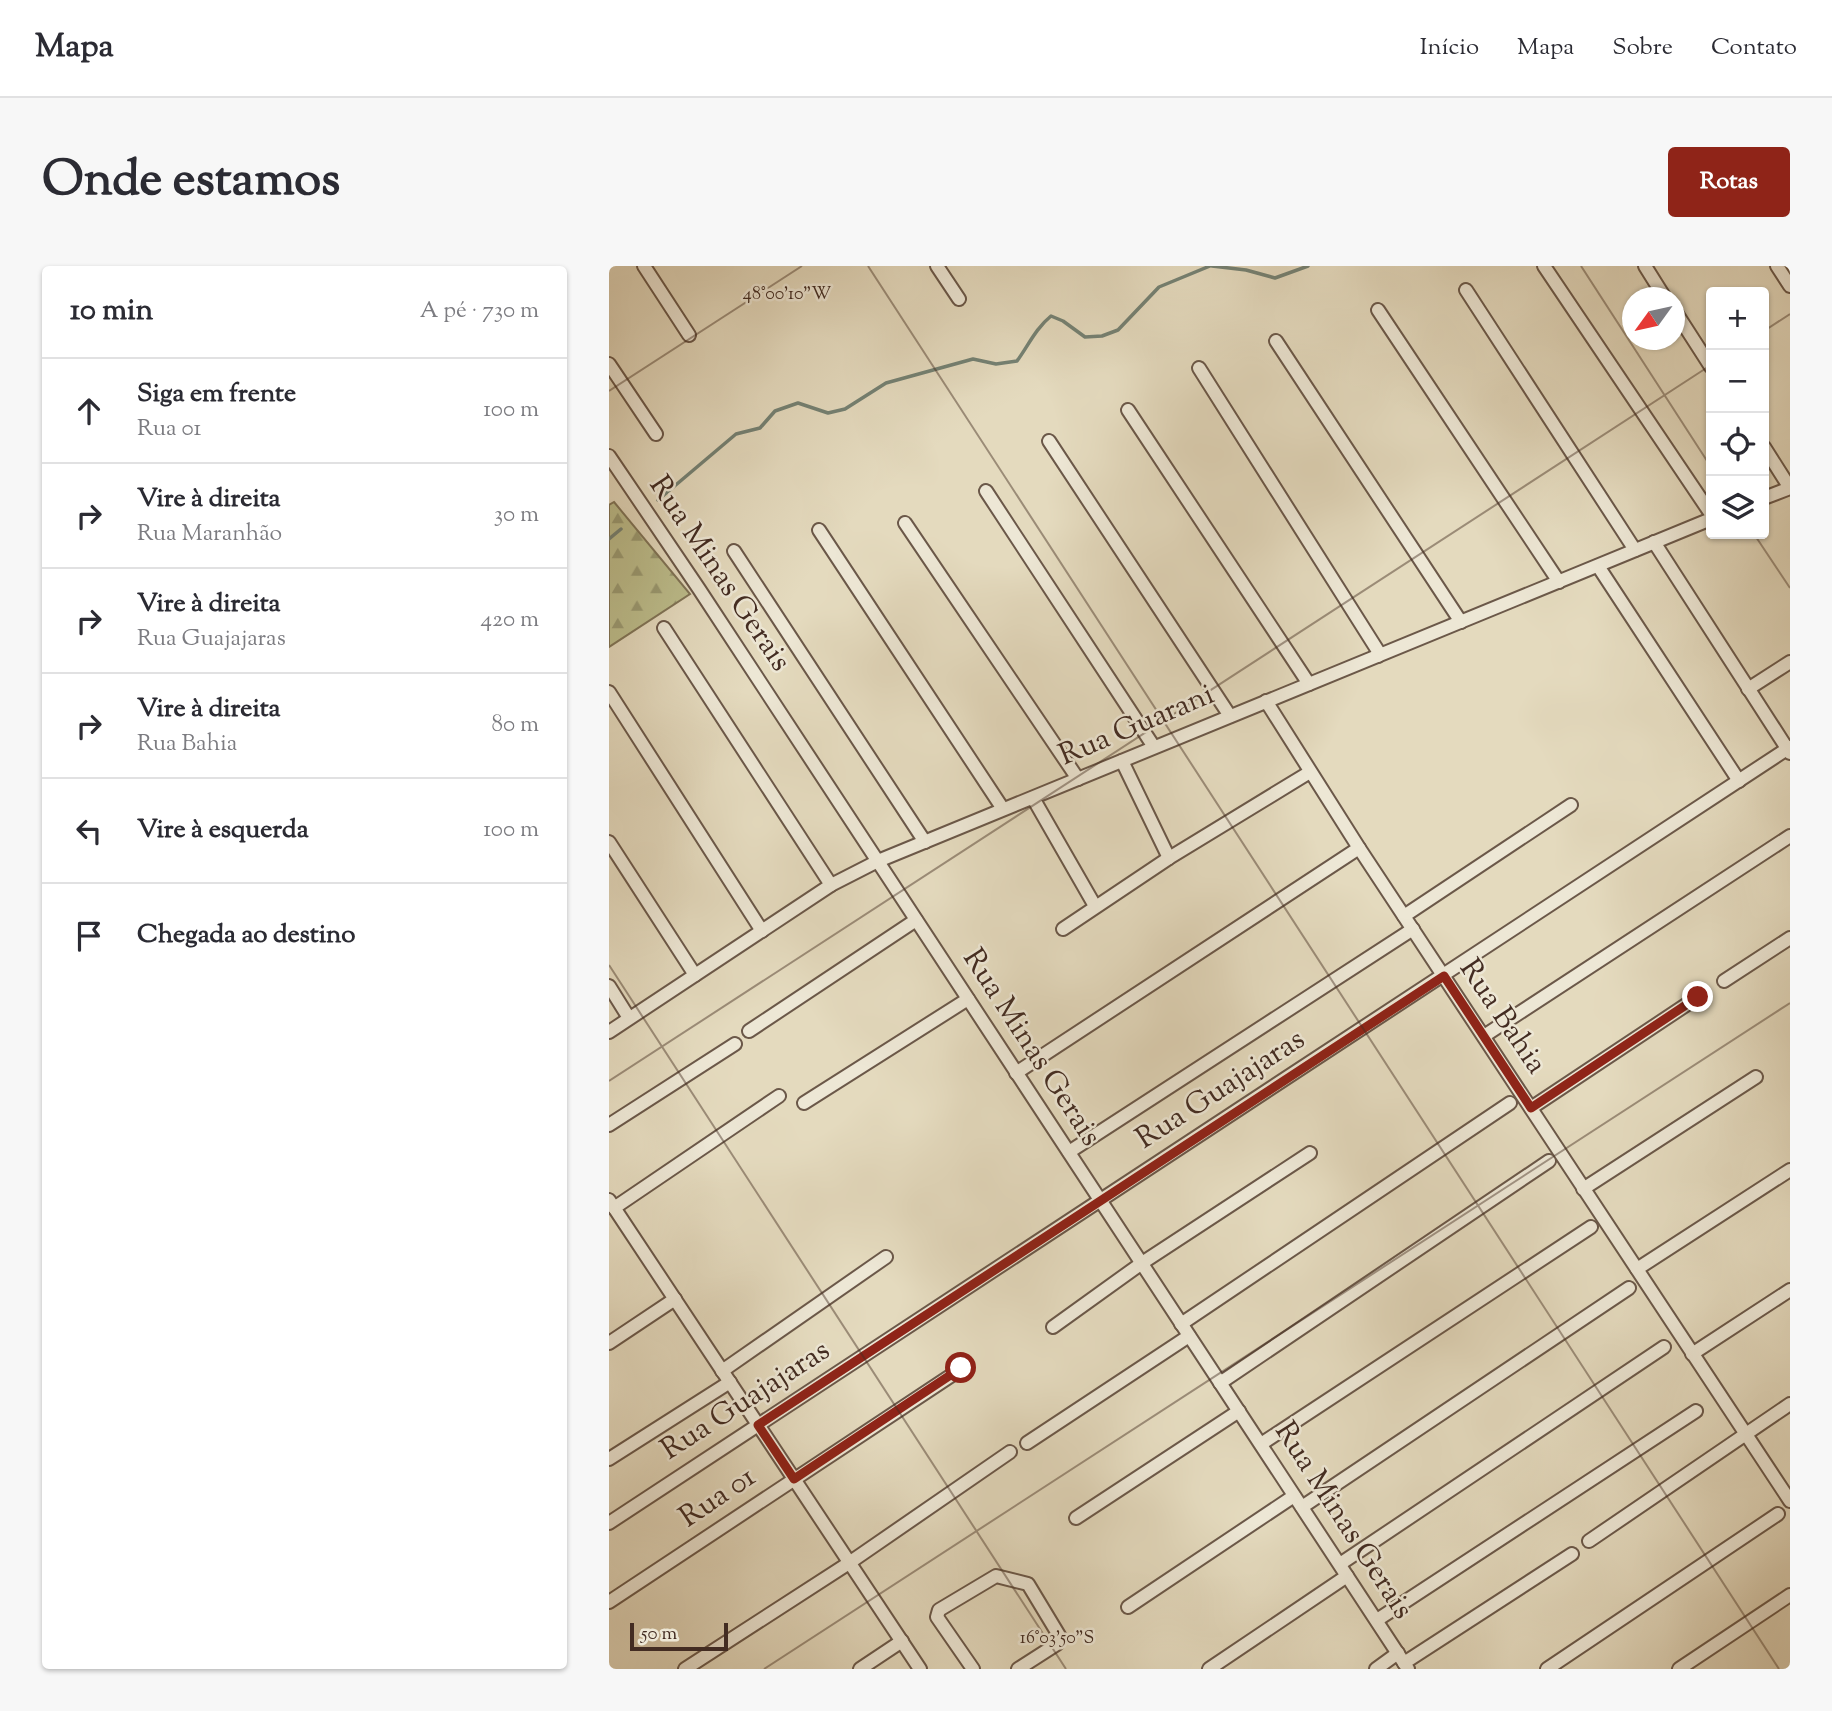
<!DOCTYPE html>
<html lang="pt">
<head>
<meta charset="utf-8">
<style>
  :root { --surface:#fff; --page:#f7f7f7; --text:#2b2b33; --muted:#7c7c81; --line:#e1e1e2; --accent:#8f2418 }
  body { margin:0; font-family:"Sorts Mill Goudy",serif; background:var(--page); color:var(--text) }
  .controls { position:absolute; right:21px; top:21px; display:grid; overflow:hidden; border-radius:7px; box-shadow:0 2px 5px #0004 }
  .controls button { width:63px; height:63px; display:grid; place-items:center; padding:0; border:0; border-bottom:2px solid var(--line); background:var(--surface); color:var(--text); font:35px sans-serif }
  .compass { position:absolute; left:1013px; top:21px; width:63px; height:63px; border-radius:50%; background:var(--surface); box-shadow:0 2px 5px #0004; rotate:237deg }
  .scale { position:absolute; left:21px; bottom:18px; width:98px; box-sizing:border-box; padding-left:7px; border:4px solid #432c22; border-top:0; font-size:19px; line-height:24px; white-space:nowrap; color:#432c22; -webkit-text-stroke:5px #ede7d5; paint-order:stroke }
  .stop { position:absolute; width:21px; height:21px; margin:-16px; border:5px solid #8f2418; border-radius:50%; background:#fff }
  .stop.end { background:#8f2418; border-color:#fff; box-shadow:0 2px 7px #0008 }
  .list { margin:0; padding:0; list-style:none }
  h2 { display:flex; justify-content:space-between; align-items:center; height:91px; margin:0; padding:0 28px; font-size:30px }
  h2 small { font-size:23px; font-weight:400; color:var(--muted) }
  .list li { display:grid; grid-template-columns:46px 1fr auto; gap:21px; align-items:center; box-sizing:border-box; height:105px; padding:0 28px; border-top:2px solid var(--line) }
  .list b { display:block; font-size:26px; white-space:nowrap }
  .list p { margin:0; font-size:23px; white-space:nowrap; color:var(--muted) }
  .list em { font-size:23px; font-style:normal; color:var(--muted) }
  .icon { flex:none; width:38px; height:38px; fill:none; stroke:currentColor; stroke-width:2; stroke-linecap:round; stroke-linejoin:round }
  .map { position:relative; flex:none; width:1181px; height:1403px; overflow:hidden; border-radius:7px }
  header { display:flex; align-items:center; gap:42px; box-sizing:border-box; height:98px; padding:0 35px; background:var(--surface); border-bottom:2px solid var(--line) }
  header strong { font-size:33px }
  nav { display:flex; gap:38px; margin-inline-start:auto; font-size:24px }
  .intro { display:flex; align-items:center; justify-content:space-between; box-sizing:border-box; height:168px; padding:0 42px }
  h1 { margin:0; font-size:49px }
  .button { padding:18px 32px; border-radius:7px; background:var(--accent); color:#fff; font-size:24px; font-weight:700 }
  main { display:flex; gap:42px; padding:0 42px }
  aside { flex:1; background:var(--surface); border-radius:7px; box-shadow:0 2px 5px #0004 }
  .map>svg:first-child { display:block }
  .forest { fill:url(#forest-firs); stroke:#807457; stroke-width:2 }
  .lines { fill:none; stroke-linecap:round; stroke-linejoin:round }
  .stream { stroke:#758274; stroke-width:3.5 }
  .minor-casing { stroke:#6b5849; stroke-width:16 }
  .minor { stroke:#ede7d5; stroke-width:12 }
  .route { stroke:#8f2418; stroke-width:9 }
  .ticks { fill:none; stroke:#432c22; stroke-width:2; stroke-opacity:0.45 }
  .labels { text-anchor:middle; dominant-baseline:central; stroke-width:5; stroke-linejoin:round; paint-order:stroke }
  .street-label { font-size:30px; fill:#432c22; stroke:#ede7d5 }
  .ticks-label { font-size:18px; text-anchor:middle; fill:#432c22; stroke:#ede7d5; stroke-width:5; stroke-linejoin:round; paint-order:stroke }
</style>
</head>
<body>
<header>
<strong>Mapa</strong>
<nav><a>Início</a><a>Mapa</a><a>Sobre</a><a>Contato</a></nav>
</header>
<div class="intro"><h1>Onde estamos</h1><a class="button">Rotas</a></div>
<main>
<aside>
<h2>10 min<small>A pé · 730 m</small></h2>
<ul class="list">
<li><svg class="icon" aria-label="ahead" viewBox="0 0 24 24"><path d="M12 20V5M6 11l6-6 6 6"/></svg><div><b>Siga em frente</b><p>Rua 01</p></div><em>100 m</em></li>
<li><svg class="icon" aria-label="right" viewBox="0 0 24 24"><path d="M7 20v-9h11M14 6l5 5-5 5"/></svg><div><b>Vire à direita</b><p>Rua Maranhão</p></div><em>30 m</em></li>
<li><svg class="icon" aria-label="right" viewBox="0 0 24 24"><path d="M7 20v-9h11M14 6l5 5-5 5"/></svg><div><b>Vire à direita</b><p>Rua Guajajaras</p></div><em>420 m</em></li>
<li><svg class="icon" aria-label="right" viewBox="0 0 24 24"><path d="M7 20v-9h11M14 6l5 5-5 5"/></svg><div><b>Vire à direita</b><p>Rua Bahia</p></div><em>80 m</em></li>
<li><svg class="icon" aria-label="left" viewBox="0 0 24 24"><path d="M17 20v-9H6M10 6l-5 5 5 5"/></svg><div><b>Vire à esquerda</b></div><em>100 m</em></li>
<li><svg class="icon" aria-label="arrive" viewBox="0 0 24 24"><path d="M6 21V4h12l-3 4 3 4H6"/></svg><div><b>Chegada ao destino</b></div></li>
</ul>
</aside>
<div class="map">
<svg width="1181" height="1403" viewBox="0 0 1181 1403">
  <defs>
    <pattern id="forest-firs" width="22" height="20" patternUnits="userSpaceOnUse" patternTransform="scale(1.75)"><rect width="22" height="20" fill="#bcbd8c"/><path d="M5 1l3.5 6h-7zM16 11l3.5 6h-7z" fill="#9a9a72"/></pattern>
  </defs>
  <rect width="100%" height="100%" fill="#e4dabe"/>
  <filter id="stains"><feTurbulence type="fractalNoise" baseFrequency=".00286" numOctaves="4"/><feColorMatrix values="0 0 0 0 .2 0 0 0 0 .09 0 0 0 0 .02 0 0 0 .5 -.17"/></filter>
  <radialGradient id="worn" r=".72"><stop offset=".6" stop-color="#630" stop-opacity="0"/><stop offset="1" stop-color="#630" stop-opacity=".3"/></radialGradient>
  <path class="forest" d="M5,236L81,328L0,381V239Z"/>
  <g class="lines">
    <g class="stream">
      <path d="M603,0L637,4L666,12L699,0"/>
      <path d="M49,234L127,168L151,162L166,145L189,137L219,147L236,143L277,117L364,93L387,98L408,95C419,80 427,62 442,50L454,55L476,71L493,70L509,64L550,21L601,0"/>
      <path d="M0,273L12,263"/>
    </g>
    <g class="minor-casing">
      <g id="minor">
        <path d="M35,0L80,69"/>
        <path d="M328,0L350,33"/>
        <path d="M935,0L1102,248"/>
        <path d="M1036,0L1056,32"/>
        <path d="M1168,0L1181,20"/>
        <path d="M857,24L1026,284"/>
        <path d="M769,44L950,316"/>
        <path d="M1066,45L1102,101"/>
        <path d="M667,75L852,356"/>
        <path d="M0,98L47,168"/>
        <path d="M590,102L769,385V390"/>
        <path d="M519,144L700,418"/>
        <path d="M440,175L621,450"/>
        <path d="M1155,181L1181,222"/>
        <path d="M0,190L90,323L799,1403"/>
        <path d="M377,225L545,481"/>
        <path d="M1155,232L1181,222"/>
        <path d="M296,257L469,513"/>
        <path d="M210,264L394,543"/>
        <path d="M1045,276L1181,487"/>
        <path d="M125,285L316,576"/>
        <path d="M989,300L1130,515"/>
        <path d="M55,362L222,619"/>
        <path d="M1139,423L1181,396"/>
        <path d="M0,426L153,665"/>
        <path d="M657,435L750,582L1181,1235"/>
        <path d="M513,495L560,592"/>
        <path d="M424,532L486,640"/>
        <path d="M0,576L86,709"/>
        <path d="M795,650L962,539"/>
        <path d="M454,663L560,592L701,506"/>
        <path d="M1115,715L1181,672"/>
        <path d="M0,720L20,752"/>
        <path d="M140,765L307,654"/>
        <path d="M0,766L222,619L269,595L1102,253"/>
        <path d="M875,770L1181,570"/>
        <path d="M407,807L750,582"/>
        <path d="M195,837L359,733"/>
        <path d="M922,842L1089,731"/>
        <path d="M0,859L126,778"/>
        <path d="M460,886L804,663"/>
        <path d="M974,923L1147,811"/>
        <path d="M0,934L311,1403"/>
        <path d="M5,942L170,830"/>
        <path d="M1028,1003L1181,904"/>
        <path d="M572,1058L901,837"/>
        <path d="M444,1061L533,997L701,887"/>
        <path d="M0,1077L66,1033"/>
        <path d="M1083,1088L1181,1024"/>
        <path d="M113,1105L277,991"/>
        <path d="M611,1117L940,895"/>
        <path d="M418,1177L580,1070"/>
        <path d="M652,1178L982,961"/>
        <path d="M0,1193L121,1116"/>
        <path d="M693,1241L1020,1022"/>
        <path d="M467,1252L630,1145"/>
        <path d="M0,1257L1181,481"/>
        <path d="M980,1275L1181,1138"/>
        <path d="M731,1298L1055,1081"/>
        <path d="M0,1336L352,1103"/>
        <path d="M519,1341L685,1230"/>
        <path d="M768,1354L1087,1145"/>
        <path d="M795,1397L963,1288"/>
        <path d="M76,1403L240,1297L401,1186"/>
        <path d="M251,1403L293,1375"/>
        <path d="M364,1403L328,1351L330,1344L387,1310L419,1318L451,1371L448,1378L409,1403"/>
        <path d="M600,1403L738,1310"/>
        <path d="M767,1403L789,1387"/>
        <path d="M938,1403L1169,1248"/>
        <path d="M1070,1403L1181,1329"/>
      </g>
    </g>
    <use href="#minor" class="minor"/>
  </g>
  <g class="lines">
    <path class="route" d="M352,1102L185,1213L149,1159L835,710L922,842L1089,731"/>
  </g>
  <path class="ticks" d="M259,0L1170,1403M972,0L1102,201M1155,65L1181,48M0,125L193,0M1145,268L1181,322M0,699L457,1403M0,815L1102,99M155,1403L1181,737"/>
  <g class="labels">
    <g class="street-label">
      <text transform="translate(110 308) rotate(56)">Rua Minas Gerais</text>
      <text transform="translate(528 460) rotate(-23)">Rua Guarani</text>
      <text transform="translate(893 751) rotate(56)">Rua Bahia</text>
      <text transform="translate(422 782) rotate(57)">Rua Minas Gerais</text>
      <text transform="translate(612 824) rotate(-33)">Rua Guajajaras</text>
      <text transform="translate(137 1135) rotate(-33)">Rua Guajajaras</text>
      <text transform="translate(109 1232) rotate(-34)">Rua 01</text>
      <text transform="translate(734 1255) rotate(57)">Rua Minas Gerais</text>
    </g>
  </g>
  <g class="ticks-label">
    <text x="178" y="33">48°00'10"W</text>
    <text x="448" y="1377">16°03'50"S</text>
  </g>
  <rect width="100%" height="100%" filter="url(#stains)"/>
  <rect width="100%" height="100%" fill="url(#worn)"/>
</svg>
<div class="controls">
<button>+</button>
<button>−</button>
<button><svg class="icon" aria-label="locate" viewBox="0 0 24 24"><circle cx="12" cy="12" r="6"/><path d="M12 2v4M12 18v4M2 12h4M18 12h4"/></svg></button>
<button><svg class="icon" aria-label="layers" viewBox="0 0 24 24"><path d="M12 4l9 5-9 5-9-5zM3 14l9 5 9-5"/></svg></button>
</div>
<svg class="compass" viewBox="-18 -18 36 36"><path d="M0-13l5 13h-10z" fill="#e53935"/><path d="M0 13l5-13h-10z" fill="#7c7c81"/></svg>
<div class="scale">50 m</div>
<div class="stop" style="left:352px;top:1102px"></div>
<div class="stop end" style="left:1089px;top:731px"></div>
</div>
</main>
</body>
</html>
